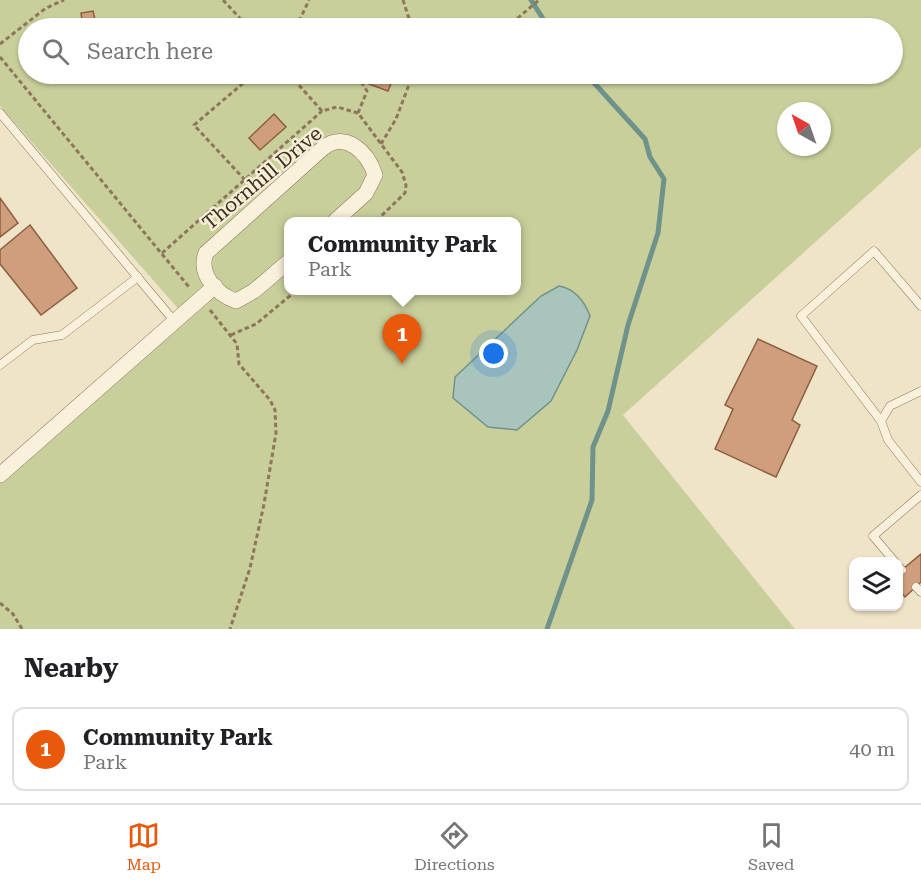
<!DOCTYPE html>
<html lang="en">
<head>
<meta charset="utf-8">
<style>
  :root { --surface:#fff; --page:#f2f2f2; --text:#202124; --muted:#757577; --line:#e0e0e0; --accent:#ea580c }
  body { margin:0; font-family:"Roboto Serif",serif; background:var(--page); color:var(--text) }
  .controls { position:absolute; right:18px; bottom:18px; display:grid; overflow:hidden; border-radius:12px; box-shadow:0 2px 4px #0004 }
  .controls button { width:54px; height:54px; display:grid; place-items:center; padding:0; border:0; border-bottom:2px solid var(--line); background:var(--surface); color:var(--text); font:30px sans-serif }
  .compass { position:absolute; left:777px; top:102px; width:54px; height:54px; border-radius:50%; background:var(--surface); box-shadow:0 2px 4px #0004; rotate:320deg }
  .you { position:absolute; left:494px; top:354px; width:21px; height:21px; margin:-15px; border:4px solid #fff; border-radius:50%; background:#1a73e8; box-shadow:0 0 0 9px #1a73e833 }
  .badge { display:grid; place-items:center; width:39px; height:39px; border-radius:50%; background:var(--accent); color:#fff; font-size:20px; font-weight:700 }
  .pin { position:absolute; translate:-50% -50px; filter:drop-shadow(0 2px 3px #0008) }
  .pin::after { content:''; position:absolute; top:32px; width:21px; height:18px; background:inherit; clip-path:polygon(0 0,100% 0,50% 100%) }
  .popup { position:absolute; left:284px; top:217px; width:237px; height:78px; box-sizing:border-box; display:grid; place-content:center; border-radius:12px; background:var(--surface); filter:drop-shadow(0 2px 4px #0005); font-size:20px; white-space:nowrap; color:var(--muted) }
  .popup b { font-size:22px; color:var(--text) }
  .popup::after { content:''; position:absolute; left:50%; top:100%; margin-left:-12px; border:12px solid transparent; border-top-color:var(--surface) }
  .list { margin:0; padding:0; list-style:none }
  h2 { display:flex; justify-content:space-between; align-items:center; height:78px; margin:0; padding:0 24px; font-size:26px }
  h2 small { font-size:20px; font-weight:400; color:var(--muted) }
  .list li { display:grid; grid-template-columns:39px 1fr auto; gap:18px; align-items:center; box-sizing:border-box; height:84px; margin:0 12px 12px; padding:0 12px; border:2px solid var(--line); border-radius:12px }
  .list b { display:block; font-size:22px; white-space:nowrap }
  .list p { margin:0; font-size:20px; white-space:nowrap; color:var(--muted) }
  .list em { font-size:20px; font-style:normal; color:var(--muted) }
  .icon { flex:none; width:33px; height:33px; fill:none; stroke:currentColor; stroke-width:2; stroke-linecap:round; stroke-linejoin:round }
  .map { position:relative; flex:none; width:921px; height:629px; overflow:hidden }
  .search { position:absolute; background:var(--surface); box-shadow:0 2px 4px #0004; left:18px; right:18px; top:18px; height:66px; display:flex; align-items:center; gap:15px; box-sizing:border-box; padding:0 21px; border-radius:33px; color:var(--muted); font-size:22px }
  .sheet { height:174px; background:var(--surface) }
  nav { display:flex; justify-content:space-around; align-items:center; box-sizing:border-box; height:84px; border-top:2px solid var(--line); background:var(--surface); font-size:16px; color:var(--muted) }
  nav a { display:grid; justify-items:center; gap:3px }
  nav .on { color:var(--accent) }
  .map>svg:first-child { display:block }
  .green { fill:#c9cf9b; fill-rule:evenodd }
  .water { fill:#a9c4bc; stroke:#6f938a; stroke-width:1.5 }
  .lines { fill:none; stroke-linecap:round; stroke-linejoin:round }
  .stream { stroke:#6f938a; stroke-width:5 }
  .building { fill:#cf9f7d; stroke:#8d5f41; stroke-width:1.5 }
  .service-casing { stroke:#8d765c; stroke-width:9 }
  .minor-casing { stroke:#8d765c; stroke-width:16 }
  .path { stroke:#8d765c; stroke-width:3; stroke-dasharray:4.5 3; stroke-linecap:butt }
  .service { stroke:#faf1dc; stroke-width:8 }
  .minor { stroke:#faf1dc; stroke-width:15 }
  .labels { text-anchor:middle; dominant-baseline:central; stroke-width:5; stroke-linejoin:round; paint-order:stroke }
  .street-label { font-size:20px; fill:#3d2e20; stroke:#f7eed8 }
</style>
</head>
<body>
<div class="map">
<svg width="921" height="629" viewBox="0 0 921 629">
  <rect width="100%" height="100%" fill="#f0e4c8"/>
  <path class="green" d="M0,0H921V147L623,415L795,629H0V475L182,313L0,106ZM28,28H892V74H28ZM786,111H822V147H786ZM288,222H516V290H288Z"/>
  <path class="water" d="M559,286C575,289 584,300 590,316L577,350L551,401L517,430L488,427L453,398L455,377L541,296Z"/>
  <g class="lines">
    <g class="stream">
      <path d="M531,0L549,28"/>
      <path d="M547,629L592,500L593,447L608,411L628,325L658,233L664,179L650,157L645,139L586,74"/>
    </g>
  </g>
  <g class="building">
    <path d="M93,11L96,24L83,27L81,13Z"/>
    <path d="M368,74L394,76L388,91L364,82Z"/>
    <path d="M274,114L286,127L260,150L249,138Z"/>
    <path d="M0,198L18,223L0,237Z"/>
    <path d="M30,225L77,288L41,315L0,264V250Z"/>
    <path d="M758,339L817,366L792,420L800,425L776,477L715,449L733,409L725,405Z"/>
    <path d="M921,554V582L905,597L898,589V573Z"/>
  </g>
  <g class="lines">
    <g class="service-casing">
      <g id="service">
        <path d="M0,113L175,322"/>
        <path d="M0,365L33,340L62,335L138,277"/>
        <path d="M921,391L890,406L881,421L888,440L921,482"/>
        <path d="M881,421L801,316L874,251L921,306"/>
        <path d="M895,562L873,536L921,495"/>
        <path d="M898,566L902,570"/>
        <path d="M916,587L921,592"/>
      </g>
    </g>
    <g class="minor-casing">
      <g id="minor">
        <path d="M288,262L254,291L236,301C216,294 198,274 206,253L323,148C346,130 368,153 375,175L366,193L334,222"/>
        <path d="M0,475L215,286"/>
      </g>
    </g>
    <g class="path">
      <path d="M223,0L249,28"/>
      <path d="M403,0L412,28"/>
      <path d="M296,28L309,0"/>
      <path d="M506,28L539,0"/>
      <path d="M0,44L46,8L64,0"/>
      <path d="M0,57L189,287"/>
      <path d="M289,74L322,111L337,107L358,113L402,172L406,185L405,193L375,222"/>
      <path d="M402,74L413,78L442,74"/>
      <path d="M358,113L367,91L360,80L363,74"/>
      <path d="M381,144L396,119L413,74"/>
      <path d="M245,180L194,125L254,74"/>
      <path d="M162,253L322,111"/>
      <path d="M210,310L237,344L239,364L270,400L275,410L276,433L264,504L250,568L230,629"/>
      <path d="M231,335L256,324L297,290"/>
      <path d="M0,603L13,614L22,629"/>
    </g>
    <use href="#service" class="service"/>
    <use href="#minor" class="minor"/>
  </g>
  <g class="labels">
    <g class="street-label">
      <text transform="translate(262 178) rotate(-40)">Thornhill Drive</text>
    </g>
  </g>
</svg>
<div class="controls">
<button><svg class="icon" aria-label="layers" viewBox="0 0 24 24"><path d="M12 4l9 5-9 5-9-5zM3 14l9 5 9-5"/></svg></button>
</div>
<svg class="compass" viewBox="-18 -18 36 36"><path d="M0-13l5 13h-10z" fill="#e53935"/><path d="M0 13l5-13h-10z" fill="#757577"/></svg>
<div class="you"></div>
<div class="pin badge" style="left:402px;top:364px">1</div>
<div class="popup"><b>Community Park</b>Park</div>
<div class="search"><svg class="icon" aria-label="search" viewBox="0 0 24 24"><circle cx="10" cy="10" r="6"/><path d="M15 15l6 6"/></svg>Search here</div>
</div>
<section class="sheet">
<h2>Nearby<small></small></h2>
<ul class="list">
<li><span class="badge">1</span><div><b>Community Park</b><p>Park</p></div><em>40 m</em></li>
</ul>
</section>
<nav>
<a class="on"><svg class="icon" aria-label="map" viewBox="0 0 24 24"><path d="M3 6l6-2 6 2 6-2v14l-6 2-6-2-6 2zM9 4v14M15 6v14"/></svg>Map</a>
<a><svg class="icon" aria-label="directions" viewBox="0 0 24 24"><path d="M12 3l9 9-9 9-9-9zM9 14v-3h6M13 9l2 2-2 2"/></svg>Directions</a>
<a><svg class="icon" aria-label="saved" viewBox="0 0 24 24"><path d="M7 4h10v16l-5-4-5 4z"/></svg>Saved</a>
</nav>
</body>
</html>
